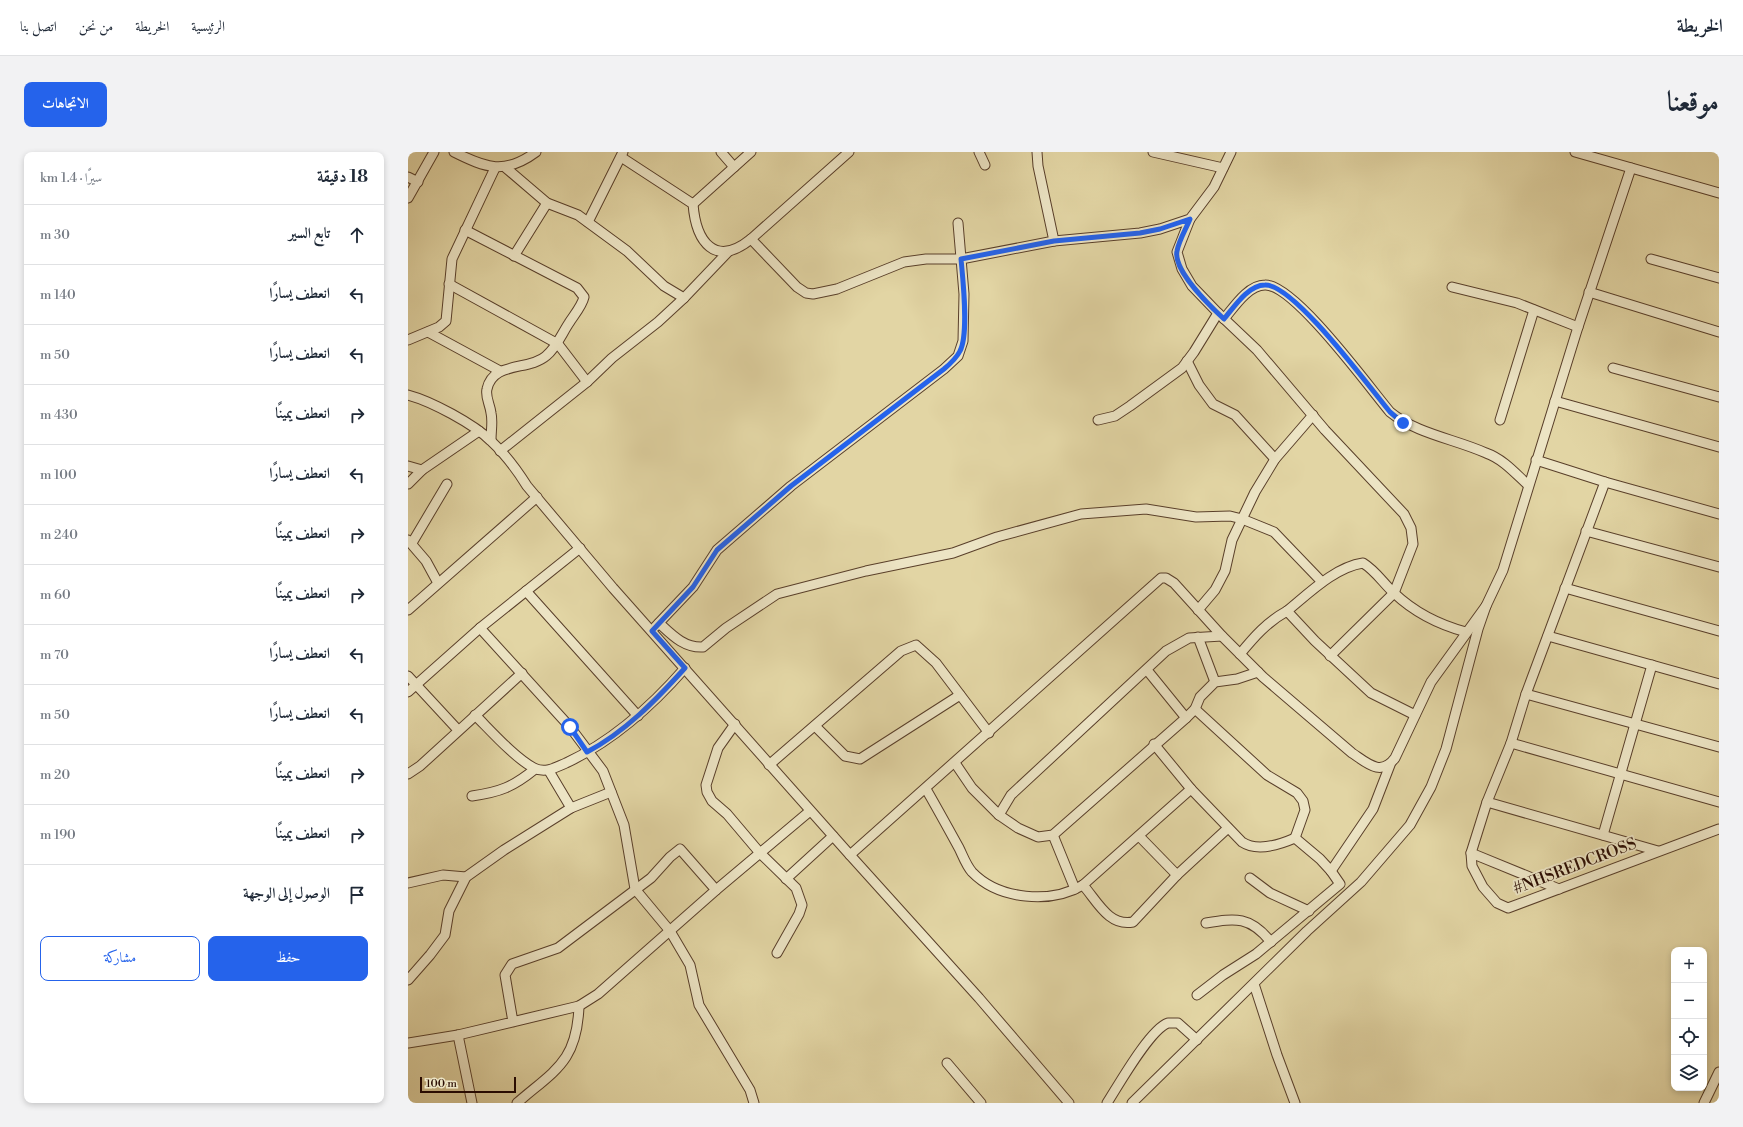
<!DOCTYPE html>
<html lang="ar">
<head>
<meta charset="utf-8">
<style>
  :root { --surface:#fff; --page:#f2f2f3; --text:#1f2937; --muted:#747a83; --line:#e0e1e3; --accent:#2563eb }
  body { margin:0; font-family:"Libre Bodoni",Amiri,serif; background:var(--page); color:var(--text); direction:rtl }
  .controls { position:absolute; right:12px; bottom:12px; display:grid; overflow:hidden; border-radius:8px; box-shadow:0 2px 6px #0003 }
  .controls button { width:36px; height:36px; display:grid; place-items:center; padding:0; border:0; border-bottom:1px solid var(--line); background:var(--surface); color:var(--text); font:20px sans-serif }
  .scale { position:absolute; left:12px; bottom:10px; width:96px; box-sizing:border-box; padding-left:4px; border:2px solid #2b0d02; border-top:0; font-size:11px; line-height:14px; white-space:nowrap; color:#2b0d02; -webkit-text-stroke:3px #ece4c4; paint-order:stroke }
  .stop { position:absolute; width:12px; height:12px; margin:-9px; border:3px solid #2563eb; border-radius:50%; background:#fff }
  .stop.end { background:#2563eb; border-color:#fff; box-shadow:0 1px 4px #0008 }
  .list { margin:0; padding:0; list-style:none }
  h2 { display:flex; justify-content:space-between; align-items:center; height:52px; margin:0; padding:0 16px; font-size:17px }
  h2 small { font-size:13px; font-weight:400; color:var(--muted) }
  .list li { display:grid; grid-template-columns:26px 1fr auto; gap:12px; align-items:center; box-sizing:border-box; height:60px; padding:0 16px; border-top:1px solid var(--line) }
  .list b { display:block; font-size:15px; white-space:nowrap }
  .list em { font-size:13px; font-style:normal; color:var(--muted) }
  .actions { display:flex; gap:8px; padding:12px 16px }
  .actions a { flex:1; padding:9px 0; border:1px solid var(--accent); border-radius:8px; text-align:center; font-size:14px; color:var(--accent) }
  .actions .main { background:var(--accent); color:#fff }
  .icon { flex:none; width:22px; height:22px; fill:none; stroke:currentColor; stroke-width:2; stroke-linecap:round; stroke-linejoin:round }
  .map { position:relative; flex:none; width:1311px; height:951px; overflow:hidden; direction:ltr; border-radius:8px }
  header { display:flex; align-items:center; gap:24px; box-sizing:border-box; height:56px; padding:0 20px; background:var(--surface); border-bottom:1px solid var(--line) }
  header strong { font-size:19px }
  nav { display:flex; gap:22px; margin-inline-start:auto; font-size:14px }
  .intro { display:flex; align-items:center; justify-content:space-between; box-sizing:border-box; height:96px; padding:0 24px }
  h1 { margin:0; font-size:28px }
  .button { padding:10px 18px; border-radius:8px; background:var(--accent); color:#fff; font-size:14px; font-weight:700 }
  main { display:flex; gap:24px; padding:0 24px }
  aside { flex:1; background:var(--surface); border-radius:8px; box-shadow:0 2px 6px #0003 }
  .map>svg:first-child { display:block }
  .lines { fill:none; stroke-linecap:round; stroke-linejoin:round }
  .minor-casing { stroke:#593f2a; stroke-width:11 }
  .minor { stroke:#ece4c4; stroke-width:9 }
  .route { stroke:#2563eb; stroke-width:5 }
  .labels { text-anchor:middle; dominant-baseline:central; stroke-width:3.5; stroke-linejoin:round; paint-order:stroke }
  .street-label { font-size:16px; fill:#2b0d02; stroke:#ece4c4 }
</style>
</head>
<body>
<header>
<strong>الخريطة</strong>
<nav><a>الرئيسية</a><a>الخريطة</a><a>من نحن</a><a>اتصل بنا</a></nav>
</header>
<div class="intro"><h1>موقعنا</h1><a class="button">الاتجاهات</a></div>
<main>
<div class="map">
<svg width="1311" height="951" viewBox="0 0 1311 951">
  <rect width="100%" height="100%" fill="#e2d5a4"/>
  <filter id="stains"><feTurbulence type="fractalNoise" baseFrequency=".005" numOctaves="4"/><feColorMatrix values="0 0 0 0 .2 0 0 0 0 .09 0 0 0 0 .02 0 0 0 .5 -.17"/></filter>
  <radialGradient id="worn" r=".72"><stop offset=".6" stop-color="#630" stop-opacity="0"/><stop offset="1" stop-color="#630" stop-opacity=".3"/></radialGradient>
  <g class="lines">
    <g class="minor-casing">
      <g id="minor">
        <path d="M46,0C78,16 97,23 128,0"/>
        <path d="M313,0L326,15"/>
        <path d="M571,0L577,13"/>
        <path d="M629,0L630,14L646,89"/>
        <path d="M745,0L815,16"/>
        <path d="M1167,0L1311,41"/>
        <path d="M213,5L285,52C288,90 307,116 343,87L441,0"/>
        <path d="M98,16L139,51L170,63L219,99L256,134L276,146L320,100"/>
        <path d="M0,25L10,30"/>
        <path d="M0,46L26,0"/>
        <path d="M285,52L343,0"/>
        <path d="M782,67L769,100L774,117L784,134L810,161L849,198L917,278L996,362L1003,376L1005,392L986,441L922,504"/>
        <path d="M180,70L215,0"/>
        <path d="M57,78L169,136L176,145C174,154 166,163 161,171C153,183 149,195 138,204C121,219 85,209 79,237C77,245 82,252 83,261C85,269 83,279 83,288"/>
        <path d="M343,87L389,135L398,141L405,142L429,137L496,110L518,107H553L646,89L732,81L752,77L782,67L806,35L823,0"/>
        <path d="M106,104L139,51"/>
        <path d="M1243,107L1311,126"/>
        <path d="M41,132L150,192L179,230"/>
        <path d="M1044,135L1109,151L1170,175"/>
        <path d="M1181,140L1311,180"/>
        <path d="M816,167C826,155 840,133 857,133C886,132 961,235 982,260C1009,282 1047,287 1078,301C1095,307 1107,321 1120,333"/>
        <path d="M20,180L92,219"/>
        <path d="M0,188L31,175L38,169L44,107L87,16"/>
        <path d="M779,209L791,233L805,252L827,263L867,307"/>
        <path d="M1205,216L1311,245"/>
        <path d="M0,243C23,249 66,272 83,289C97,302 109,318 119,334L205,436L442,703L753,426H758L766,431L814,484L855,525L944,601C959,611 973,625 987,606L1023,530L1078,454"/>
        <path d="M1147,249L1311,295"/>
        <path d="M690,268L707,264L722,254L774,216L786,200L810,161"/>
        <path d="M1092,268L1126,158"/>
        <path d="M92,299L179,230L204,206L250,170L276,146"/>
        <path d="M1128,308L1197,330L1118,542L1103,591L1079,650L1063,701L1064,714L1075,735L1089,751L1100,756L1311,677"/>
        <path d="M0,314L14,318"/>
        <path d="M1197,330L1311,362"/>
        <path d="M0,332L14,318L71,279"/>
        <path d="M1178,379L1311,415"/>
        <path d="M0,388L18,409L30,431"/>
        <path d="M4,391L39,332"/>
        <path d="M1157,436L1311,479"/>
        <path d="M118,439L230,564"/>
        <path d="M0,458L129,345"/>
        <path d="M790,458L807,438L817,419L824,388L847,340L867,307L905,263"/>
        <path d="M879,459C900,442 927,415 955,411C968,419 975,431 986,441C1006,460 1032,473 1058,480"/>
        <path d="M251,471C264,483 276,496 295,495L318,476L369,442L458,419L545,401L589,385L673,362L738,357L788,365L822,364L834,367L866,380L914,430"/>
        <path d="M247,475L285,435L309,398L383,334L536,217L550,204L555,189L556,142L550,71"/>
        <path d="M72,476L162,575L195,619L216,673L227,737L262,779L282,813L291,853L342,938L346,951"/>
        <path d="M814,484L781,486L758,499L603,643L591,663L610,676L630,685L645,683L778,566L787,557L792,545L807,530L829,527L850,520"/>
        <path d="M1140,484L1311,532"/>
        <path d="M790,485L807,530"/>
        <path d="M832,502C846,485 859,470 879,459L907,489L963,541L1007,563"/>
        <path d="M739,518L778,566"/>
        <path d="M0,524L50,578"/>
        <path d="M0,540L72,476L172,396"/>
        <path d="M1118,542L1311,595"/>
        <path d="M787,557L859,623L889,641L895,649L897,658L887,686"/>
        <path d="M67,563C83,579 107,606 126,616C138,622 148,615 158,611C205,589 243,555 277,516"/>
        <path d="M327,572L310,596L298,633L299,640L304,649L319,662L352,701L402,659"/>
        <path d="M407,574L437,604L452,607L552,543"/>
        <path d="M1103,591L1311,650"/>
        <path d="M746,592L783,637L834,690C849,700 871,693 887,686L912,707L923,719L965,657L982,613"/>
        <path d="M547,611L564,636L591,663"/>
        <path d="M361,613L493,499L508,493L528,511L581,581"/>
        <path d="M141,619L163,656"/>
        <path d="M0,622L12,614L114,521"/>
        <path d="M518,637C529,656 540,676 551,696C555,704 558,713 564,720C591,748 643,752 675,733L783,637"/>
        <path d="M64,644C92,640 105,635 127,617"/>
        <path d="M1079,650L1250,699"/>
        <path d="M645,683L667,737"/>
        <path d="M1195,683L1244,513"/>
        <path d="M731,684L769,723"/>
        <path d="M1063,701L1151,737"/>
        <path d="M442,703L571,846L661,951"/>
        <path d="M842,726L862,741L901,759"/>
        <path d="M378,727L425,684"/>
        <path d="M0,731L35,723L58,725"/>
        <path d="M675,733C689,749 701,775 725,770L769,723L820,676"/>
        <path d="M308,738L352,701L388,736L394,753L391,762L369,801"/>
        <path d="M798,771C828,766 842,764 863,790"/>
        <path d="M0,828L22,803L37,783L41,759L58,725L96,698L163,656L203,640"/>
        <path d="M846,832L869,903L887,951"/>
        <path d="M789,843L815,823L848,802L932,732L923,719"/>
        <path d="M50,883L64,951"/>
        <path d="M0,891L50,883L171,854L190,842L308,738L272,697L262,705L243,726L150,796L104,812L97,823L105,870"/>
        <path d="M539,911L573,951"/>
        <path d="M109,951C147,918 169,910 171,854"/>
        <path d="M699,951C710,934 742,877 760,871C763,871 767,871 770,871L789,888"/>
        <path d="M724,951L899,779L953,730L1002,673L1023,635L1038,597L1070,477L1078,454L1095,418L1170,175L1223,16"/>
        <path d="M1296,951L1311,920"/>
      </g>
    </g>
    <use href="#minor" class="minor"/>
  </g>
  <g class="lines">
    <path class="route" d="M162,575L179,600C217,580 248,548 277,516L244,479L285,435L309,398L383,334L536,217C542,212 548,207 552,199C561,182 555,128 553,107L646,89L732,81L752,77L782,67C778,77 771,88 769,99C765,118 802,154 816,167C826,155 840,133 857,133C886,132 961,235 982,260L995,271"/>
  </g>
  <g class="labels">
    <g class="street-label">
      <text transform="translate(1167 714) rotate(-21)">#NHSREDCROSS</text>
    </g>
  </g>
  <rect width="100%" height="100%" filter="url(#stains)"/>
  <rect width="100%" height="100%" fill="url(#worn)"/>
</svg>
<div class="controls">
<button>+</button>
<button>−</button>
<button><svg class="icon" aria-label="locate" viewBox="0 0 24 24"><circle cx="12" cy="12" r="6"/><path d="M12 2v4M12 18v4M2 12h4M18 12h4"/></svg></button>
<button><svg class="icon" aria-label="layers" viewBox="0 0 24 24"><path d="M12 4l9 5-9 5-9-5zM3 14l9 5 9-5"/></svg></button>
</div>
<div class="scale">100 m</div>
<div class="stop" style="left:162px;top:575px"></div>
<div class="stop end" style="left:995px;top:271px"></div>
</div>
<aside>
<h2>18 دقيقة<small>سيرًا · 1.4 km</small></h2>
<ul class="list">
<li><svg class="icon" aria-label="ahead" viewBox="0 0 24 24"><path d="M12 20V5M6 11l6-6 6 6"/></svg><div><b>تابع السير</b></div><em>30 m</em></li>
<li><svg class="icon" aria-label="left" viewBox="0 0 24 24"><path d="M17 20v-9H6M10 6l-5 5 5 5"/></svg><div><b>انعطف يسارًا</b></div><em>140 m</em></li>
<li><svg class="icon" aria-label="left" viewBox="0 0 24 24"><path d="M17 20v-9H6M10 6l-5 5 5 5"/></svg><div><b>انعطف يسارًا</b></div><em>50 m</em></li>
<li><svg class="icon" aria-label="right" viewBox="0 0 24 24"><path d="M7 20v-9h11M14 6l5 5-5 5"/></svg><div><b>انعطف يمينًا</b></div><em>430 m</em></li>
<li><svg class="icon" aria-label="left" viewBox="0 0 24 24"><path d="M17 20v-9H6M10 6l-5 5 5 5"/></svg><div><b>انعطف يسارًا</b></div><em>100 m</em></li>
<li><svg class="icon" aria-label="right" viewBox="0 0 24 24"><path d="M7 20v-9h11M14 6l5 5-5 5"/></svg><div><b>انعطف يمينًا</b></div><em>240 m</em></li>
<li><svg class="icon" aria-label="right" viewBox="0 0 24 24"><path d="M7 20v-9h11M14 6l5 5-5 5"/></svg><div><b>انعطف يمينًا</b></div><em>60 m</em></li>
<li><svg class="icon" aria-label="left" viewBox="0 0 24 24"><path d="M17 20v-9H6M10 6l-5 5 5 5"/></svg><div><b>انعطف يسارًا</b></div><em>70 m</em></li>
<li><svg class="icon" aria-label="left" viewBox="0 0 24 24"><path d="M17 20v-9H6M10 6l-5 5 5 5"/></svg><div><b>انعطف يسارًا</b></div><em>50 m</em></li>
<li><svg class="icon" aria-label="right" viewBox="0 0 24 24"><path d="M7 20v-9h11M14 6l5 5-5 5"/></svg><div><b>انعطف يمينًا</b></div><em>20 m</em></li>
<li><svg class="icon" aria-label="right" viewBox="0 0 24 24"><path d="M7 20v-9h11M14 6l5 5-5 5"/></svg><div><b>انعطف يمينًا</b></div><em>190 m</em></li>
<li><svg class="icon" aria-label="arrive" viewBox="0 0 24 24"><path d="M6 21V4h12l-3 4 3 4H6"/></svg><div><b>الوصول إلى الوجهة</b></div></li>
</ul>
<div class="actions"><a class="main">حفظ</a><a>مشاركة</a></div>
</aside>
</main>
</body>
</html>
